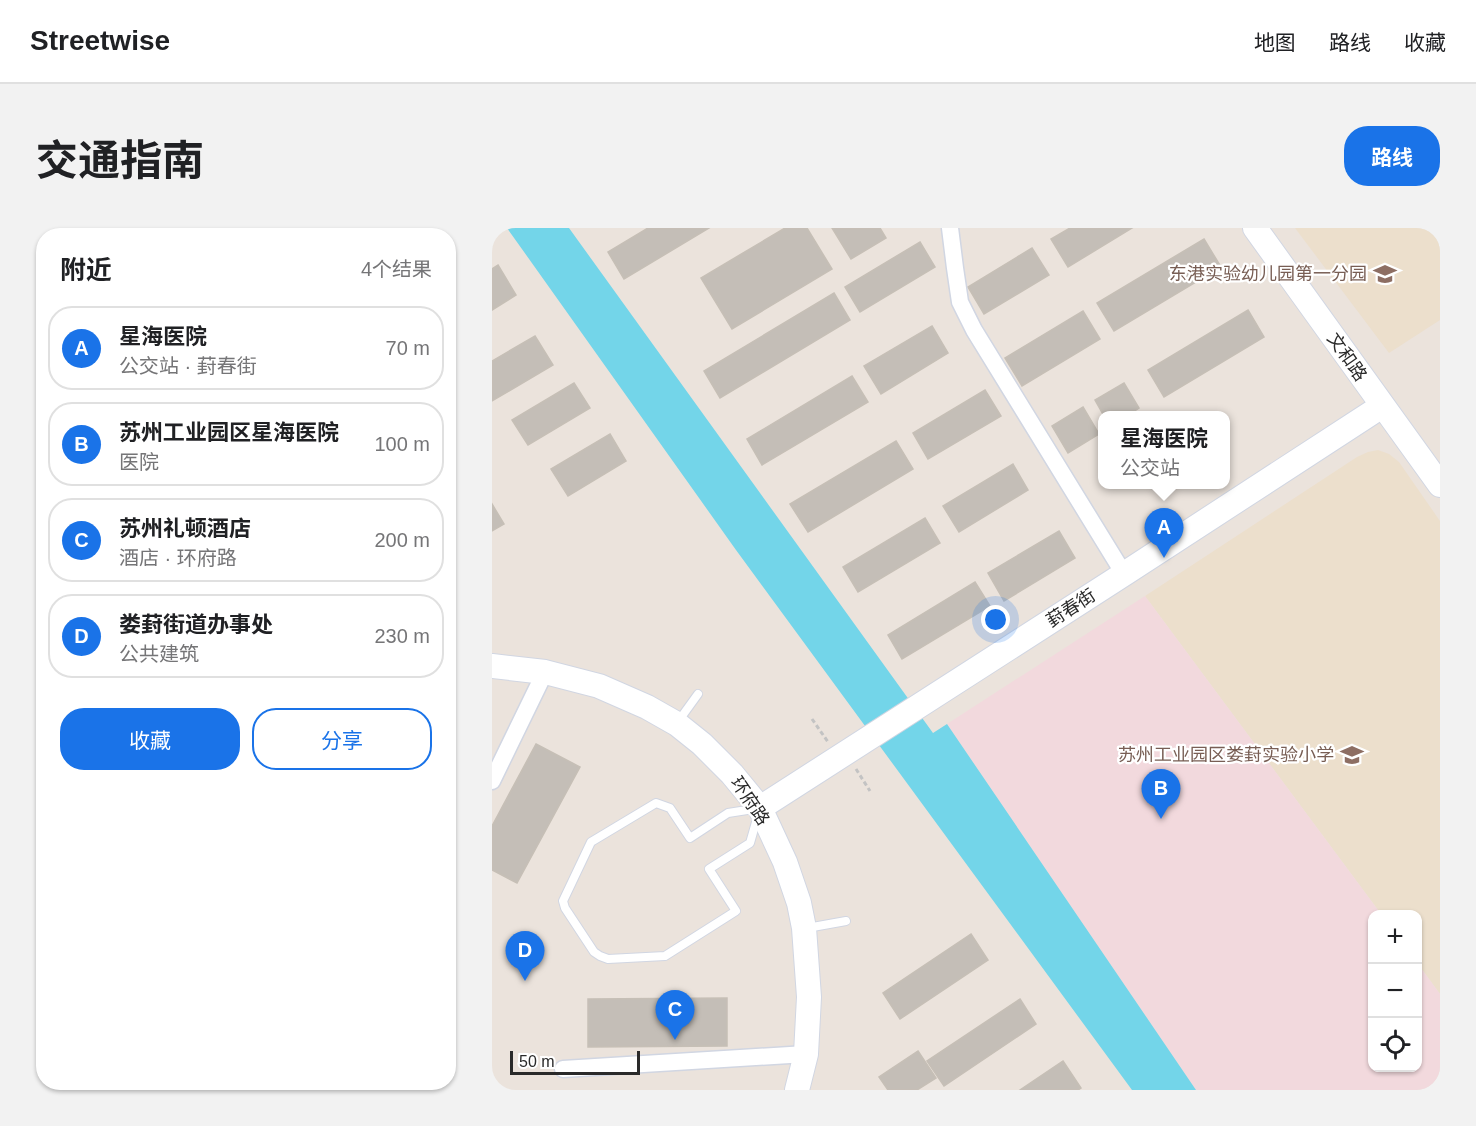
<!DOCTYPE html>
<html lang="zh">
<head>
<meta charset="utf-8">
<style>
  :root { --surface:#fff; --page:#f2f2f2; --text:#202124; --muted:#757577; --line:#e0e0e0; --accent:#1a73e8 }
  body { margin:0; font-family:Helvetica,"Noto Sans SC",sans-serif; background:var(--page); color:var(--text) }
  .controls { position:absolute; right:18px; bottom:18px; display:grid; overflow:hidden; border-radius:12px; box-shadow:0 2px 4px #0004 }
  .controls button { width:54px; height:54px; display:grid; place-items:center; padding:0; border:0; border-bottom:2px solid var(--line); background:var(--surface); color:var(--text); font:30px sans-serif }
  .scale { position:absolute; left:18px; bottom:15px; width:130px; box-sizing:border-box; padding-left:6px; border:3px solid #2a2a2a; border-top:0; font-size:16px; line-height:21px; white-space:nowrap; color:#2a2a2a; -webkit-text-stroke:4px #fff; paint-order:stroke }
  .you { position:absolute; left:504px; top:392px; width:21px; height:21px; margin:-15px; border:4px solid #fff; border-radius:50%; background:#1a73e8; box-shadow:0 0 0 9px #1a73e833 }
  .badge { display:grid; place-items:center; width:39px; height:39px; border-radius:50%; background:var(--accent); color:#fff; font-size:20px; font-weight:700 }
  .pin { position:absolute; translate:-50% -50px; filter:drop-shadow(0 2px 3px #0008) }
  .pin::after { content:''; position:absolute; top:32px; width:21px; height:18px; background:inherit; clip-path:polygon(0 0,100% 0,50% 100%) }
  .popup { position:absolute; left:606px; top:183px; width:132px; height:78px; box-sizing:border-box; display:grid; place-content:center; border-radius:12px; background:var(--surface); filter:drop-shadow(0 2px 4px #0005); font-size:20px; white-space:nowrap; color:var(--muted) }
  .popup b { font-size:22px; color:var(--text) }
  .popup::after { content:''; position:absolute; left:50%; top:100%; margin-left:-12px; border:12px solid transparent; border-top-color:var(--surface) }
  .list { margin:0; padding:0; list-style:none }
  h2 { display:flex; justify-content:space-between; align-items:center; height:78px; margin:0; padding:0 24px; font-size:26px }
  h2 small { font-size:20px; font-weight:400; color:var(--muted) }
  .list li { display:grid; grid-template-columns:39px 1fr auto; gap:18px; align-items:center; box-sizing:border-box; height:84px; margin:0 12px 12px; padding:0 12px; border:2px solid var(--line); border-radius:24px }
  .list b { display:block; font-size:22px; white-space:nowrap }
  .list p { margin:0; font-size:20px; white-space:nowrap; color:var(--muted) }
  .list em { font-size:20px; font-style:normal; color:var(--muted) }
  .actions { display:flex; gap:12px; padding:18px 24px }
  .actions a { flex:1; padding:14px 0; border:2px solid var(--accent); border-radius:24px; text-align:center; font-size:21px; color:var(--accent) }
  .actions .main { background:var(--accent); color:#fff }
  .icon { flex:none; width:33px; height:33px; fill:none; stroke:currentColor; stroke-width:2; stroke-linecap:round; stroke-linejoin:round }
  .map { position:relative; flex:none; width:948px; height:862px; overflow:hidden; border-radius:24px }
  header { display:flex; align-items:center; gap:36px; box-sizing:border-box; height:84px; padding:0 30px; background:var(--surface); border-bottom:2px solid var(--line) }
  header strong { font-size:28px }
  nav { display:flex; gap:33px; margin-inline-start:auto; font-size:21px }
  .intro { display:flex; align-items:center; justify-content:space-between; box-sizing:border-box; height:144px; padding:0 36px }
  h1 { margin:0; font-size:42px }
  .button { padding:15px 27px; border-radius:24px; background:var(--accent); color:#fff; font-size:21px; font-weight:700 }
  main { display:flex; gap:36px; padding:0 36px }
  aside { flex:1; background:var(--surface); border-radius:24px; box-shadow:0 2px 4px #0004 }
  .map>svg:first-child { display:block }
  .education { fill:#ecdfcc }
  .medical { fill:#f2d9dd }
  .water { fill:#73d5e9 }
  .building { fill:#c4beb7; stroke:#c6bfb6; stroke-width:1.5 }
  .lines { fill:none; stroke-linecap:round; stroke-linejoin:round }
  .lane-casing { stroke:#d1d6e2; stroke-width:10 }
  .street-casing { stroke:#d1d6e2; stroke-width:19 }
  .secondary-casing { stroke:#d1d6e2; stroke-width:26 }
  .path { stroke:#c3c3c3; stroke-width:3; stroke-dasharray:4.5 3; stroke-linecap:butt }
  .lane { stroke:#fff; stroke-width:8 }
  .street { stroke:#fff; stroke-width:16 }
  .secondary { stroke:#fff; stroke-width:24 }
  .labels { text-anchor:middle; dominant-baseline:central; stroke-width:4.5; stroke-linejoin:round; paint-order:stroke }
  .education-label { font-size:18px; fill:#785e54; stroke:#fff; text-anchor:end }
  .street-label { font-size:18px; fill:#2a2a2a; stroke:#fff }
</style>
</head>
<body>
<header>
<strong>Streetwise</strong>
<nav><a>地图</a><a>路线</a><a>收藏</a></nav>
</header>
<div class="intro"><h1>交通指南</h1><a class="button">路线</a></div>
<main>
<aside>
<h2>附近<small>4个结果</small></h2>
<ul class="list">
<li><span class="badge">A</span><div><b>星海医院</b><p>公交站 · 葑春街</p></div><em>70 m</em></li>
<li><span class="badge">B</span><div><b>苏州工业园区星海医院</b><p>医院</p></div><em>100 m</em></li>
<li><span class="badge">C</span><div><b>苏州礼顿酒店</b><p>酒店 · 环府路</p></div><em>200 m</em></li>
<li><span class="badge">D</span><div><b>娄葑街道办事处</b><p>公共建筑</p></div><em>230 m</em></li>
</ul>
<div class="actions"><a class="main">收藏</a><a>分享</a></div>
</aside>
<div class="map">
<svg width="948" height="862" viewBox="0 0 948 862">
  <rect width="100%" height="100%" fill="#ebe3dc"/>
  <g class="education">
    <path d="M803,0H948V92L897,125Z"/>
    <path d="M886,222L897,226L907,234L948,293V766L926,736V686H889L653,368L865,229L876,224Z"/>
  </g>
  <path class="medical" d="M653,368L889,686H880V840H926V736L948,766V862H704L455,496Z"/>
  <path class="water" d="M15,0H77L441,505L455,496L704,862H640L244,322Z"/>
  <g class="building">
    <path d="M156,0H217L132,51L116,24Z"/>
    <path d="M293,0H315L340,41L240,101L209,50Z"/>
    <path d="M340,0H388L394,10L359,31Z"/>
    <path d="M578,0H640L576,39L559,11Z"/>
    <path d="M712,11L729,39L622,103L605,75Z"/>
    <path d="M428,14L443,39L368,84L353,59Z"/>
    <path d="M540,20L557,47L492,86L476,59Z"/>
    <path d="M6,37L24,67L0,82V41Z"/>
    <path d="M342,65L358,92L228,170L212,143Z"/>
    <path d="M756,82L772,109L672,169L656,142Z"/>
    <path d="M591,83L608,111L530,158L513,130Z"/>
    <path d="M440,98L456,125L389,166L372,138Z"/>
    <path d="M43,108L61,137L0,173V133Z"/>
    <path d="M360,148L376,174L270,237L255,211Z"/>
    <path d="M82,155L98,180L36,217L20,192Z"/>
    <path d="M632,155L647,180L635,188H612L603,172Z"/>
    <path d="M493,162L509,188L436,231L421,205Z"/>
    <path d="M591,179L607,206L576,225L560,198Z"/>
    <path d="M118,206L134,233L76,268L59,241Z"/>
    <path d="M404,213L421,241L316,304L298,276Z"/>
    <path d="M521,236L536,262L467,304L451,278Z"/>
    <path d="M0,276L12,296L0,303Z"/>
    <path d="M433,290L448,315L366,364L351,339Z"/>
    <path d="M567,303L583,330L512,373L496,345Z"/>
    <path d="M483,354L498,378L410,431L396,407Z"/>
    <path d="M44,516L88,539L25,655L0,642V598Z"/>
    <path d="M479,706L496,732L408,791L391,765Z"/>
    <path d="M235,770V818L96,819V771Z"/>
    <path d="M528,771L544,796L452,858L435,833Z"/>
    <path d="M426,823L444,850L425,862H396L387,849Z"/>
    <path d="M571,833L589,860L586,862H528Z"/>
  </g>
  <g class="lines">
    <g class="lane-casing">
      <g id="lane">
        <path d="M185,495L206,466"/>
        <path d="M164,575L178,580L198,610L236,585L268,580L258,615L217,641L244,683L173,728L116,731L108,728L102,724L73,680L71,673L99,614Z"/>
        <path d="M315,700L354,693"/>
      </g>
    </g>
    <g class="street-casing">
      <g id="street">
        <path d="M458,0L463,40L468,74L482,102L632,346"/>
        <path d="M0,553L53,444"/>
        <path d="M71,841L314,826"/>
      </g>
    </g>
    <g class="secondary-casing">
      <g id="secondary">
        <path d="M763,0L948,257"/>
        <path d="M0,438L53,444L107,458L155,479L185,496L210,516L240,546L268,580L293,634L307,675L312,700L317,769L314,826L305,862"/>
        <path d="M268,580L632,346L890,178"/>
      </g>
    </g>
    <g class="path">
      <path d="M320,491L336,514"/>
      <path d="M364,541L378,563"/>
    </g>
    <use href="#lane" class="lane"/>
    <use href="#street" class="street"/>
    <use href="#secondary" class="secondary"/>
  </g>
  <defs>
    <g id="school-bare" transform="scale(1.8)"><path d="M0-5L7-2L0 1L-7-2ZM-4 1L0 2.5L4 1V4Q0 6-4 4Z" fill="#8d6e63" stroke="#fff" stroke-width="2.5" paint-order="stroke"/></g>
  </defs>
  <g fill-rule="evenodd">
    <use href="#school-bare" x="893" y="46"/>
    <use href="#school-bare" x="860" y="527"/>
  </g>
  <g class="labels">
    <g class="education-label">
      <text x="875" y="46">东港实验幼儿园第一分园</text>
      <text x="842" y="527">苏州工业园区娄葑实验小学</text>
    </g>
    <g class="street-label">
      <text transform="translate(855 129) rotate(55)">文和路</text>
      <text transform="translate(579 380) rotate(-33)">葑春街</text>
      <text transform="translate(258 573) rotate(56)">环府路</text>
    </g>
  </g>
</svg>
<div class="controls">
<button>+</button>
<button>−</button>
<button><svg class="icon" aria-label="locate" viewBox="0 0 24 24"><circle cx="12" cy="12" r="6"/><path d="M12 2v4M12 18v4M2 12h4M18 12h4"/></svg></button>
</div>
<div class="scale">50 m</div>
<div class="you"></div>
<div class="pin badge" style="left:672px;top:330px">A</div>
<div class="popup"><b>星海医院</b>公交站</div>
<div class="pin badge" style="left:669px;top:591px">B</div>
<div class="pin badge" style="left:183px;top:812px">C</div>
<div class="pin badge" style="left:33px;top:753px">D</div>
</div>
</main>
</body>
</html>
